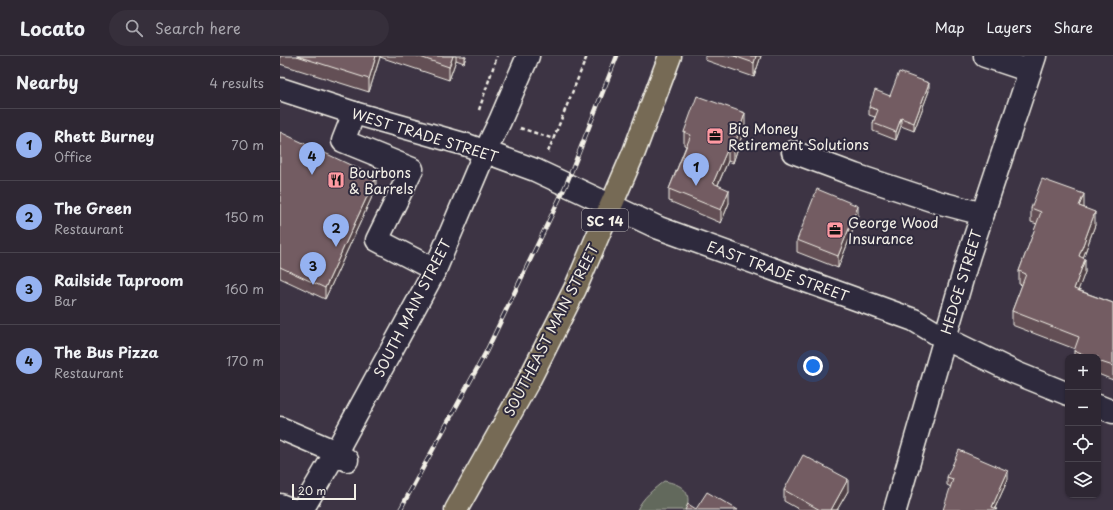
<!DOCTYPE html>
<html lang="en">
<head>
<meta charset="utf-8">
<style>
  :root { --surface:#2e2733; --page:#362f3b; --text:#f1f3f6; --muted:#a7a5ac; --line:#49444e; --accent:#95b2f1 }
  body { margin:0; font-family:"Playpen Sans",sans-serif; background:var(--page); color:var(--text) }
  .controls { position:absolute; right:12px; bottom:12px; display:grid; overflow:hidden; border-radius:8px; box-shadow:0 1px 3px #0004 }
  .controls button { width:36px; height:36px; display:grid; place-items:center; padding:0; border:0; border-bottom:1px solid var(--line); background:var(--surface); color:var(--text); font:20px sans-serif }
  .scale { position:absolute; left:12px; bottom:10px; width:64px; box-sizing:border-box; padding-left:4px; border:2px solid #f4f1e8; border-top:0; font-size:11px; line-height:14px; white-space:nowrap; color:#f4f1e8; -webkit-text-stroke:3px #2f2a3d; paint-order:stroke }
  .you { position:absolute; left:533px; top:310px; width:14px; height:14px; margin:-10px; border:3px solid #fff; border-radius:50%; background:#1a73e8; box-shadow:0 0 0 6px #1a73e833 }
  .badge { display:grid; place-items:center; width:26px; height:26px; border-radius:50%; background:var(--accent); color:#111; font-size:13px; font-weight:700 }
  .pin { position:absolute; translate:-50% -33px; filter:drop-shadow(0 1px 2px #0008) }
  .pin::after { content:''; position:absolute; top:21px; width:14px; height:12px; background:inherit; clip-path:polygon(0 0,100% 0,50% 100%) }
  .list { margin:0; padding:0; list-style:none }
  h2 { display:flex; justify-content:space-between; align-items:center; height:52px; margin:0; padding:0 16px; font-size:17px }
  h2 small { font-size:13px; font-weight:400; color:var(--muted) }
  .list li { display:grid; grid-template-columns:26px 1fr auto; gap:12px; align-items:center; box-sizing:border-box; height:72px; padding:0 16px; border-top:1px solid var(--line) }
  .list b { display:block; font-size:15px; white-space:nowrap }
  .list p { margin:0; font-size:13px; white-space:nowrap; color:var(--muted) }
  .list em { font-size:13px; font-style:normal; color:var(--muted) }
  .icon { flex:none; width:22px; height:22px; fill:none; stroke:currentColor; stroke-width:2; stroke-linecap:round; stroke-linejoin:round }
  .map { position:relative; flex:none; width:833px; height:454px; overflow:hidden }
  header { display:flex; align-items:center; gap:24px; box-sizing:border-box; height:56px; padding:0 20px; background:var(--surface); border-bottom:1px solid var(--line) }
  header strong { font-size:19px }
  nav { display:flex; gap:22px; margin-inline-start:auto; font-size:14px }
  .search { width:280px; height:36px; background:var(--page); display:flex; align-items:center; gap:10px; box-sizing:border-box; padding:0 14px; border-radius:22px; color:var(--muted); font-size:15px }
  main { display:flex }
  aside { flex:1; background:var(--surface) }
  .map>svg:first-child { display:block }
  .green { fill:#62695b; stroke:#abada2 }
  .lines { fill:none; stroke-linecap:round; stroke-linejoin:round }
  .minor-casing { stroke:#f4f1e8; stroke-width:25 }
  .major-casing { stroke:#f4f1e8; stroke-width:25 }
  .path { stroke:#f4f1e8; stroke-width:2.5; stroke-dasharray:4 3; stroke-linecap:butt }
  .minor { stroke:#2f2a3d; stroke-width:22 }
  .major { stroke:#766a54; stroke-width:22 }
  .rail-casing { stroke:#f4f1e8; stroke-width:4.5 }
  .rail { stroke:#2f2a3d; stroke-width:3; stroke-dasharray:9; stroke-linecap:butt }
  .wall { fill:#634f54; stroke:#f4f1e8 }
  .shaded-wall { fill:#504045; stroke:#f4f1e8 }
  .building { fill:#735c62; stroke:#f4f1e8 }
  .labels { text-anchor:middle; dominant-baseline:central; stroke-width:4; stroke-linejoin:round; paint-order:stroke }
  .shield { fill:#2f2a3d; stroke:#b9b5b5; stroke-width:1 }
  .shield-label { font-size:13px; font-weight:bold; fill:#f4f1e8 }
  .poi-label { font-size:14px; fill:#f4f1e8; stroke:#2f2a3d; text-anchor:start }
  .street-label { font-size:14px; fill:#f4f1e8; stroke:#2f2a3d }
</style>
</head>
<body>
<header>
<strong>Locato</strong>
<div class="search"><svg class="icon" aria-label="search" viewBox="0 0 24 24"><circle cx="10" cy="10" r="6"/><path d="M15 15l6 6"/></svg>Search here</div>
<nav><a>Map</a><a>Layers</a><a>Share</a></nav>
</header>
<main>
<aside>
<h2>Nearby<small>4 results</small></h2>
<ul class="list">
<li><span class="badge">1</span><div><b>Rhett Burney</b><p>Office</p></div><em>70 m</em></li>
<li><span class="badge">2</span><div><b>The Green</b><p>Restaurant</p></div><em>150 m</em></li>
<li><span class="badge">3</span><div><b>Railside Taproom</b><p>Bar</p></div><em>160 m</em></li>
<li><span class="badge">4</span><div><b>The Bus Pizza</b><p>Restaurant</p></div><em>170 m</em></li>
</ul>
</aside>
<div class="map">
<svg width="833" height="454" viewBox="0 0 833 454">
  <rect width="100%" height="100%" fill="#3d3444"/>
  <filter id="ink" filterUnits="userSpaceOnUse"><feTurbulence type="fractalNoise" baseFrequency=".025" numOctaves="2"/><feDisplacementMap in="SourceGraphic" scale="8" xChannelSelector="R" yChannelSelector="G"/><feConvolveMatrix kernelMatrix="1 2 1 2 8 2 1 2 1" color-interpolation-filters="sRGB"/></filter>
  <g filter="url(#ink)">
    <path class="green" d="M384,425C395,427 408,431 408,444C408,447 407,451 406,454H357C363,441 374,433 384,425Z"/>
    <g class="lines">
      <g class="minor-casing">
        <g id="minor">
          <path d="M705,0L750,15"/>
          <path d="M0,33L74,57L187,89L255,114L379,172L634,264L664,282L736,317L788,338"/>
          <path d="M74,57L63,85L132,113L97,184L155,214"/>
          <path d="M513,96L575,119L657,146L703,158"/>
          <path d="M818,350L833,356"/>
          <path d="M0,372L56,396L67,404"/>
          <path d="M0,449L13,454"/>
          <path d="M22,454L56,396L155,214L205,96L220,65L248,0"/>
          <path d="M615,454L689,199L755,0"/>
        </g>
      </g>
      <g class="major-casing">
        <path id="major" d="M176,454L249,324L295,233L354,96L390,0"/>
      </g>
      <g class="path">
        <path d="M199,54L217,0"/>
        <path d="M240,72L274,83"/>
        <path d="M268,96L307,0"/>
      </g>
      <use href="#minor" class="minor"/>
      <use href="#major" class="major"/>
      <g class="rail-casing">
        <path id="rail" d="M120,454L206,296L286,129L337,0"/>
      </g>
      <use href="#rail" class="rail"/>
    </g>
    <g class="wall">
      <path d="M0,0H186L184,7L176,4L169,24L100,1L89,36L0,8Z"/>
      <path d="M425,0H481L474,21L425,4Z"/>
      <path d="M649,35L634,75L621,70L616,84L593,75V67L595,61L589,59V51L610,40Z"/>
      <path d="M465,70L453,107L448,105L438,129L449,147L441,167L389,145V133L406,90L404,89V76Z"/>
      <path d="M0,77L96,132L45,243L0,222Z"/>
      <path d="M804,151L815,169L803,202L805,216L798,234L833,247V324L818,318V301H794V295L795,293L732,269V255L742,229L739,228V215L757,168L751,166V152Z"/>
      <path d="M578,161L558,212L517,196V184Z"/>
      <path d="M667,421L728,423L715,452L717,454L667,429Z"/>
      <path d="M504,434L568,435L557,454H520L504,445Z"/>
    </g>
    <g class="shaded-wall">
      <path d="M96,0H100V1L89,36V23Z"/>
      <path d="M173,0H176V4L169,24V11Z"/>
      <path d="M184,0H186L184,7Z"/>
      <path d="M476,0H481L474,21V7Z"/>
      <path d="M649,27V35L634,75V67Z"/>
      <path d="M465,57V70L453,107V94Z"/>
      <path d="M621,62V70L616,84V76Z"/>
      <path d="M448,92V105L433,140V127Z"/>
      <path d="M96,121V132L45,243V232Z"/>
      <path d="M449,134V147L441,167V154Z"/>
      <path d="M804,138V152L799,150Z"/>
      <path d="M578,150V161L558,212V200Z"/>
      <path d="M815,156V169L799,213V200Z"/>
      <path d="M805,203V216L794,246V233Z"/>
      <path d="M728,415V423L714,454L712,451Z"/>
      <path d="M568,423V435L557,454H551Z"/>
    </g>
    <g class="building">
      <path d="M17,0H96L89,23Z"/>
      <path d="M137,0H173L169,11Z"/>
      <path d="M454,0H476L474,7Z"/>
      <path d="M619,16L649,27L634,67L621,62L616,76L593,67L598,54L589,51L595,34L610,40Z"/>
      <path d="M417,40L465,57L453,94L448,92L433,127L449,134L441,154L389,133L411,79L404,76Z"/>
      <path d="M0,76L96,121L45,232L0,211Z"/>
      <path d="M762,123L804,138L799,150L815,156L799,200L805,203L794,233L833,247V310L818,305V301H809L794,295L799,281L732,255L746,218L739,215L761,156L751,152Z"/>
      <path d="M537,133L578,150L558,200L517,184Z"/>
      <path d="M679,394L728,415L712,451L717,453L716,454H663L673,423L667,421Z"/>
      <path d="M523,399L568,423L551,454H540L504,434Z"/>
      <path d="M427,436L458,454H405L408,448L416,453Z"/>
    </g>
  </g>
  <defs>
    <g id="office-square" transform="scale(0.9)"><rect x="-9" y="-9" width="18" height="18" rx="4" fill="#ff9aa2" stroke="#2f2a3d"/><path d="M-6-3h4V-5.5h4V-3h4V5H-6ZM-1-4.5V-3h2v-1.5ZM-6 0V1H6V0Z" fill="#111"/></g>
    <g id="restaurant-square" transform="scale(0.9)"><rect x="-9" y="-9" width="18" height="18" rx="4" fill="#ff9aa2" stroke="#2f2a3d"/><path d="M-5-6h1v4h1v-4h1v4h1v-4h1v5L-1.5 .5V6h-2V.5L-5-1ZM5-6V6H3V1.5H1.5Q1.5-4 5-6Z" fill="#111"/></g>
  </defs>
  <g fill-rule="evenodd">
    <use href="#office-square" x="435" y="80"/>
    <use href="#restaurant-square" x="56" y="124"/>
    <use href="#office-square" x="555" y="174"/>
  </g>
  <g class="labels">
    <rect class="shield" x="302" y="153" width="46" height="22" rx="3"/>
    <g class="shield-label">
      <text x="325" y="164">SC 14</text>
    </g>
    <g class="poi-label">
      <text x="448" y="72">Big Money<tspan x="448" dy="16">Retirement Solutions</tspan></text>
      <text x="69" y="116">Bourbons<tspan x="69" dy="16">&amp; Barrels</tspan></text>
      <text x="568" y="166">George Wood<tspan x="568" dy="16">Insurance</tspan></text>
    </g>
    <g class="street-label">
      <text transform="translate(145 79) rotate(17)">WEST TRADE STREET</text>
      <text transform="translate(498 215) rotate(20)">EAST TRADE STREET</text>
      <text transform="translate(681 226) rotate(-73)">HEDGE STREET</text>
      <text transform="translate(132 252) rotate(-63)">SOUTH MAIN STREET</text>
      <text transform="translate(271 274) rotate(-63)">SOUTHEAST MAIN STREET</text>
    </g>
  </g>
</svg>
<div class="controls">
<button>+</button>
<button>−</button>
<button><svg class="icon" aria-label="locate" viewBox="0 0 24 24"><circle cx="12" cy="12" r="6"/><path d="M12 2v4M12 18v4M2 12h4M18 12h4"/></svg></button>
<button><svg class="icon" aria-label="layers" viewBox="0 0 24 24"><path d="M12 4l9 5-9 5-9-5zM3 14l9 5 9-5"/></svg></button>
</div>
<div class="scale">20 m</div>
<div class="you"></div>
<div class="pin badge" style="left:416px;top:130px">1</div>
<div class="pin badge" style="left:56px;top:191px">2</div>
<div class="pin badge" style="left:33px;top:229px">3</div>
<div class="pin badge" style="left:32px;top:119px">4</div>
</div>
</main>
</body>
</html>
